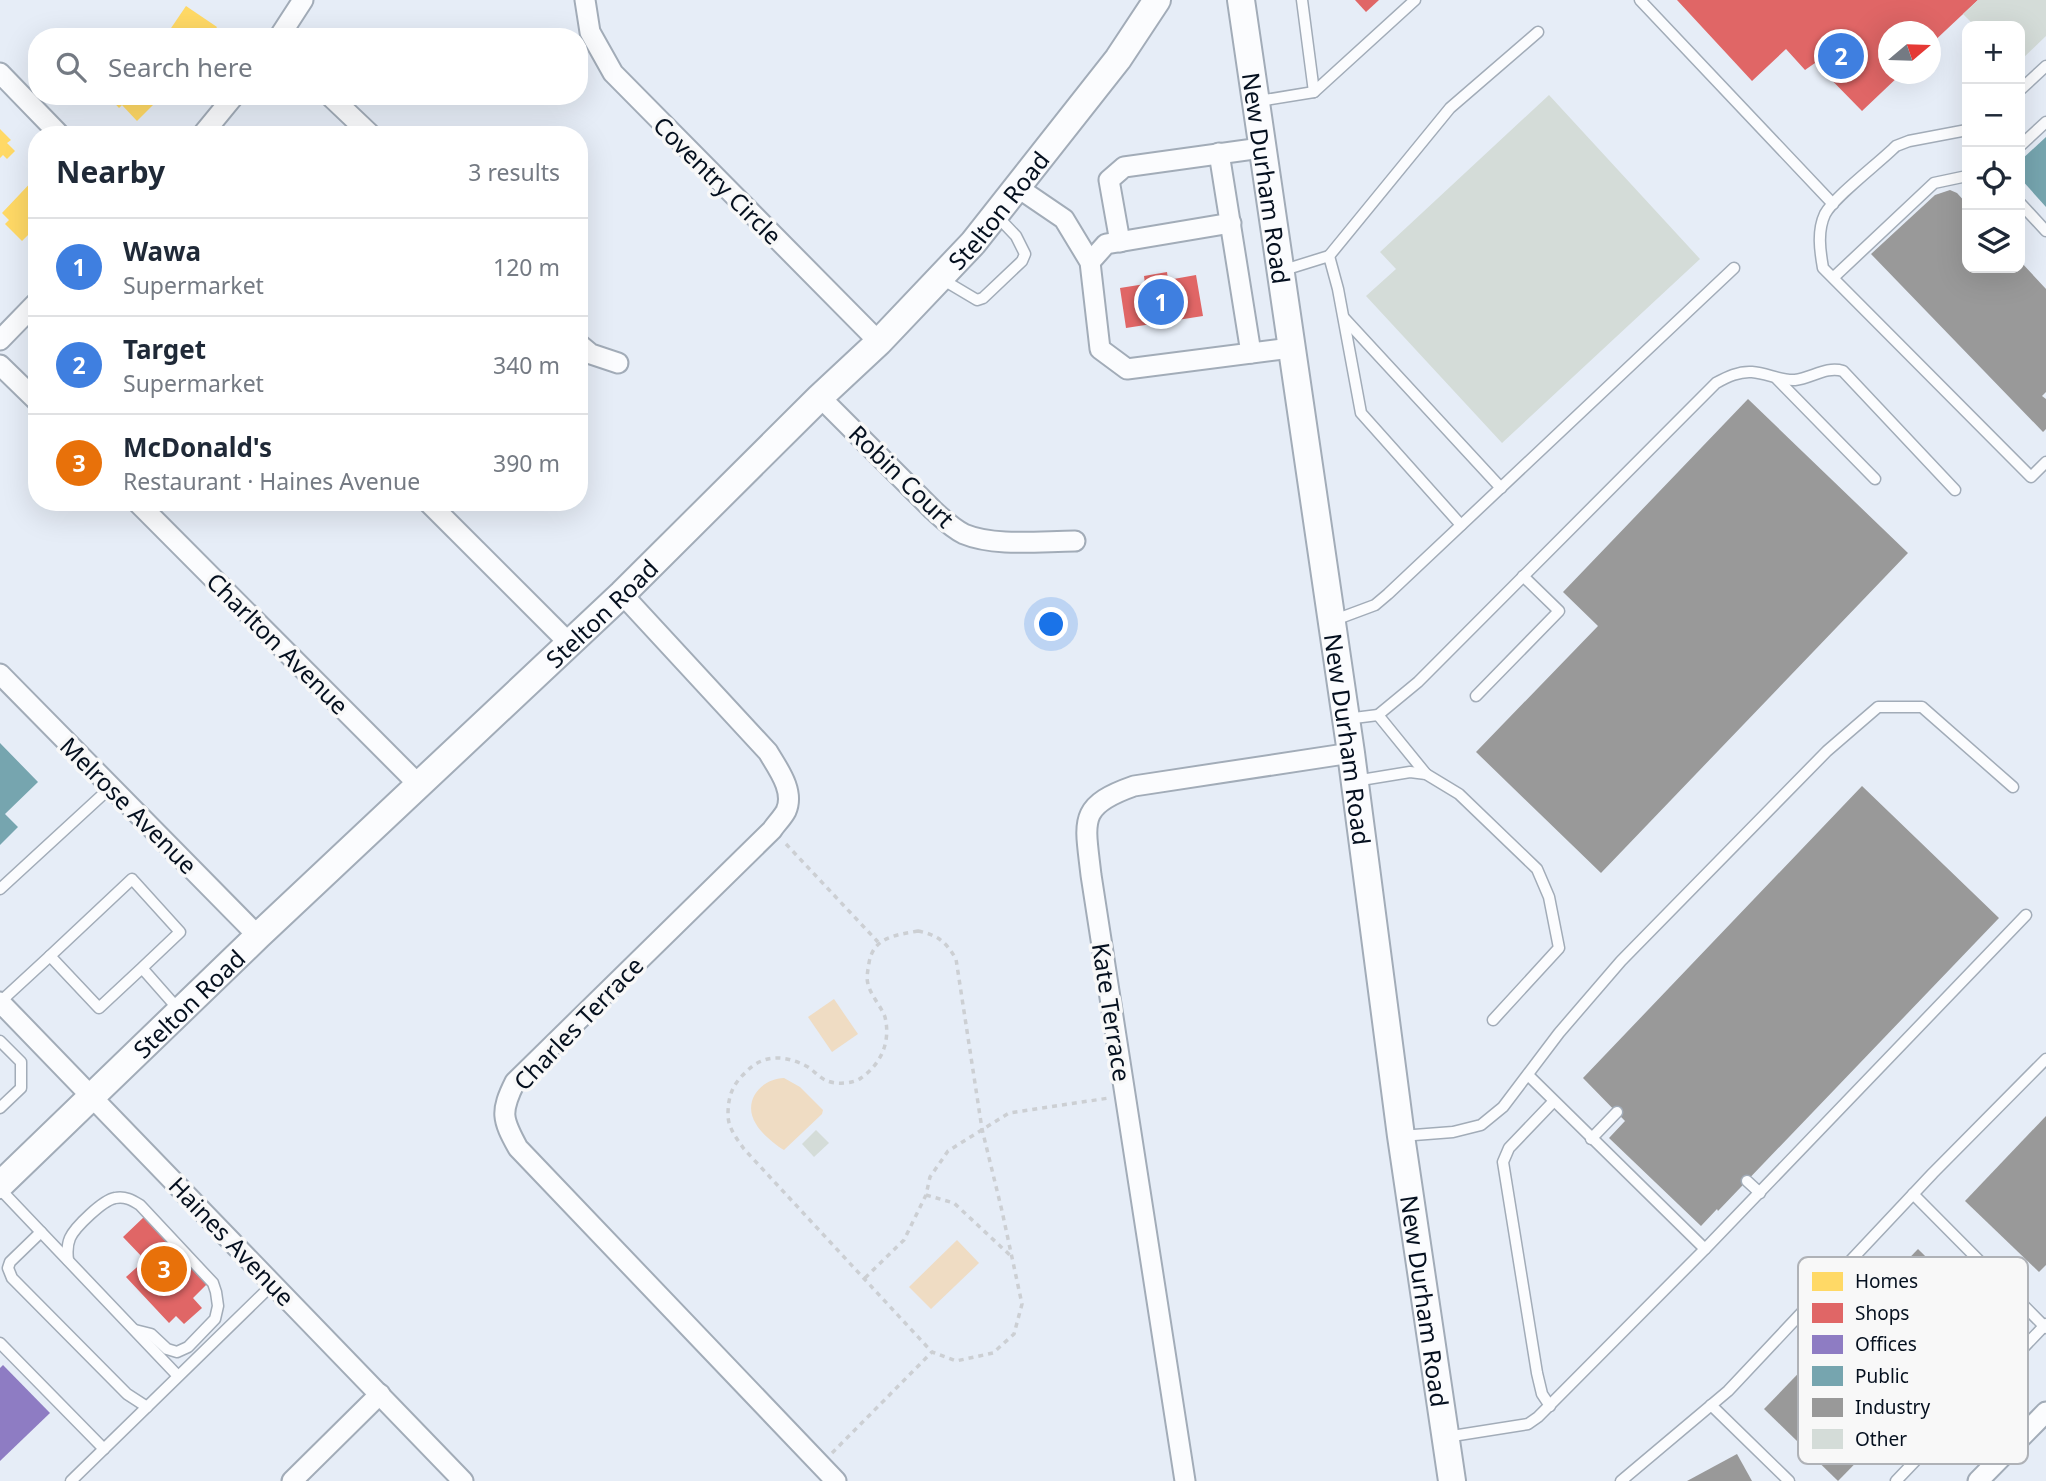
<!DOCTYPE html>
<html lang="en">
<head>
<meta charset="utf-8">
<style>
  :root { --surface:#fff; --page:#f2f2f3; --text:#1f2937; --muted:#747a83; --line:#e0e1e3; --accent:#545d6b }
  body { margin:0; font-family:"Noto Sans",sans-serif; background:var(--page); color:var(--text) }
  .controls { position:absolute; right:21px; top:21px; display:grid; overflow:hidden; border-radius:14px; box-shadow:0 7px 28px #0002 }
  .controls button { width:63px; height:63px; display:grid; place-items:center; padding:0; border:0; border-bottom:2px solid var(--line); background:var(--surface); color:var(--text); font:35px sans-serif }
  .compass { position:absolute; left:1878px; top:21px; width:63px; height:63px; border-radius:50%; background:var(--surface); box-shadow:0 7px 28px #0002; rotate:71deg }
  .you { position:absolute; left:1052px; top:625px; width:24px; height:24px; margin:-18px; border:5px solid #fff; border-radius:50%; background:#1a73e8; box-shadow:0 0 0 10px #1a73e833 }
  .badge { display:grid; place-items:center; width:46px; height:46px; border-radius:50%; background:var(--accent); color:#fff; font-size:23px; font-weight:700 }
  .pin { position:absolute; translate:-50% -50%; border:4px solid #fff; box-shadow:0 2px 7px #0006 }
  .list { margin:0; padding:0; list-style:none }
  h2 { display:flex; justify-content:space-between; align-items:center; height:91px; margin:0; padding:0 28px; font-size:30px }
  h2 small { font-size:23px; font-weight:400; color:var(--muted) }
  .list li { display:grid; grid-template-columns:46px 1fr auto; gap:21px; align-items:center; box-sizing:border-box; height:98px; padding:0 28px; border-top:2px solid var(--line) }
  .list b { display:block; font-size:26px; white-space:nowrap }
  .list p { margin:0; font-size:23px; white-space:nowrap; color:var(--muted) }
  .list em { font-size:23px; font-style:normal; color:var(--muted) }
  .icon { flex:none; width:38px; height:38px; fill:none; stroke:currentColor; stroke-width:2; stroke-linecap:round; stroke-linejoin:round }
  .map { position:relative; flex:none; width:2046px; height:1481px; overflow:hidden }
  .search { position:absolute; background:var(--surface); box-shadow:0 7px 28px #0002; left:28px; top:28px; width:560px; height:77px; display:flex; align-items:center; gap:18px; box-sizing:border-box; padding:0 24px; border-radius:28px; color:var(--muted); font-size:26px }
  .panel { position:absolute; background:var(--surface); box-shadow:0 7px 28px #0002; left:28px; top:126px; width:560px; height:385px; border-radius:28px }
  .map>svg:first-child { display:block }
  .green { fill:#efdcc3 }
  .homes { fill:#ffd966 }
  .shops { fill:#e06666 }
  .offices { fill:#8e7cc3 }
  .public { fill:#76a5af }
  .industry { fill:#999 }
  .building { fill:#d4dcd8 }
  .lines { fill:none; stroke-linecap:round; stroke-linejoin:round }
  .service-casing { stroke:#a2acb8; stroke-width:13 }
  .minor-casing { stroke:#a2acb8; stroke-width:23 }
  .secondary-casing { stroke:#a2acb8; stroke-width:30 }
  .path { stroke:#cccfd3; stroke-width:3.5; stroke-dasharray:5 5; stroke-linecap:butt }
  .service { stroke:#fbfcfe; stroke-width:10 }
  .minor { stroke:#fbfcfe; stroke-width:19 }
  .secondary { stroke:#fbfcfe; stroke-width:26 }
  .labels { text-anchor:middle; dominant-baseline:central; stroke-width:7; stroke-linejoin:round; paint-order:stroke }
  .street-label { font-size:24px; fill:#05101f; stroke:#f8f8f8 }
  .key { fill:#f8f8f8; stroke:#afb2b7; stroke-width:2 }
  .key-label { font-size:19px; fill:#05101f }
</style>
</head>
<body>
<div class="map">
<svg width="2046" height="1481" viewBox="0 0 2046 1481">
  <rect width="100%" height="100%" fill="#e6edf7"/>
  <g class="green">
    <path d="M834,999L858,1034L832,1052L808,1017Z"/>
    <path d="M784,1078L800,1087L823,1110L822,1114L784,1150C775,1145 761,1133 756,1124C742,1102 760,1079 784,1078Z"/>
    <path d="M957,1240L979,1263L931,1309L909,1287Z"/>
  </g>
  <g class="homes">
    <path d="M186,6L217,27L211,37H165Z"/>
    <path d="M108,96H155L158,100L137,121L122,105L119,108Z"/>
    <path d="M0,129L11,140L7,143L15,151L7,159L3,155L0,158Z"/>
    <path d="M37,176V226L22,241L5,224L9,220L2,213Z"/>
  </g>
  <g class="shops">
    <path d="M1355,0H1379L1366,12Z"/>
    <path d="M1677,0H1978L1930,45V32H1888V74H1901L1862,111L1815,63L1805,70L1786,49L1752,81Z"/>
    <path d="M1167,272L1168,280L1196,275L1203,316L1126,328L1120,288L1145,284L1144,276Z"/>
    <path d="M145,1216L207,1284L193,1298L202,1308L184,1324L176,1316L169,1323L126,1277L145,1260L123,1237Z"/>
  </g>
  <path class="offices" d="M3,1365L50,1413L0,1461V1368Z"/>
  <g class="public">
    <path d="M2046,137V207L2020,178V161Z"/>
    <path d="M0,743L38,782L5,814L18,827L0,845Z"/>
  </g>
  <g class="industry">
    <path d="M1950,190L1957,193L1967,204V268H2020V261L2046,289V392L2042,396L2046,399V429L2043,432L1871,254L1935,195Z"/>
    <path d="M1748,399L1908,553L1601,873L1476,752L1598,626L1563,592Z"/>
    <path d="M1862,786L1999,918L1718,1211L1717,1209L1701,1226L1609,1138L1625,1121L1583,1078Z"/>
    <path d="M2046,1116V1265L2039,1272L1965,1201Z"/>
    <path d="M1918,1249L1993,1323L1838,1481L1764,1409Z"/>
    <path d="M1737,1454L1752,1481H1687Z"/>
  </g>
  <g class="building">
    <path d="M1978,0H2046V36L2020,61V26H1975L1963,14Z"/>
    <path d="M1549,95L1700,259L1502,443L1366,296L1396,269L1380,252Z"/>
    <path d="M816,1130L829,1143L814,1157L802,1144Z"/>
  </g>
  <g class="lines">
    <g class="service-casing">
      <g id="service">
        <path d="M1302,0L1314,92"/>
        <path d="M1640,0L1833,204"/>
        <path d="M2020,90L2046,66"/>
        <path d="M1259,101L1314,92L1415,0"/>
        <path d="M1967,130L1909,141L1896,146C1879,163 1835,196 1825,214C1817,231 1820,251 1823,268L2031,477L2046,462"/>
        <path d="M2020,146L2046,122"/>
        <path d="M2020,203L2046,231"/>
        <path d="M1329,256L1450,108L1538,32"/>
        <path d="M1284,270L1329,256L1338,289L1361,413L1461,525"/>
        <path d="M1834,277L1934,183L1967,176"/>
        <path d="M940,278L977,300L983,298L1022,261L1025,254L1016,236L996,215"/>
        <path d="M1344,318L1501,488"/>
        <path d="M1777,379L1875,479"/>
        <path d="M1332,621L1375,605L1388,594L1734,268"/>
        <path d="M1476,696L1559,611L1523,576"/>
        <path d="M1378,715L1426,774"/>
        <path d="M1346,719L1378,715L1418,682L1716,383C1727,377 1739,371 1752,372C1767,373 1780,381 1795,380C1812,378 1826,366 1843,371L1955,490"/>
        <path d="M1355,781L1410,772L1426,774L1459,794L1537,869L1549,897L1559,948L1493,1020"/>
        <path d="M0,889L111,787"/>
        <path d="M142,968L99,1008L50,956L132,879L180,932L142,968L179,1010"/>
        <path d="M0,1002L50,956"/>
        <path d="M0,1041L21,1062V1088L0,1108"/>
        <path d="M1528,1075L1705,1249L2026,915"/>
        <path d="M1401,1136L1453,1132L1481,1125L1503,1107L1559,1033L1621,961L1827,751L1878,707H1922L2013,787"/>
        <path d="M1591,1139L1617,1112"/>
        <path d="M1747,1181L1760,1193"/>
        <path d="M0,1189L178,1376"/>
        <path d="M1913,1194L2046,1328"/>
        <path d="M41,1232L10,1262L8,1268L12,1278L127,1394L147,1407"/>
        <path d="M68,1260C67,1252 67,1245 70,1238C75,1227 103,1200 115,1198C125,1196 132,1200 140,1205L213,1283L216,1292L218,1306L215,1319L188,1347L177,1352L167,1349L151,1334L135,1330"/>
        <path d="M0,1343L104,1449"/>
        <path d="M1711,1405L1789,1481"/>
        <path d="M1550,1406L1542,1394L1537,1373L1503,1162L1509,1148L1553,1102"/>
        <path d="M1446,1437L1528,1424L1538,1417L1705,1249"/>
        <path d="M71,1481L273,1284"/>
        <path d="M1621,1481L1728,1391L1933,1173L2046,1059"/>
        <path d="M1896,1481L2046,1324"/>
      </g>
    </g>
    <g class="minor-casing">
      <g id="minor">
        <path d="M585,0L590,32L613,73L879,342"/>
        <path d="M279,37L303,0"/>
        <path d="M0,73L60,135"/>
        <path d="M330,96L371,135"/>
        <path d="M202,135L234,96"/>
        <path d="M1219,153L1251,353"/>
        <path d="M1017,187L1064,219L1090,262L1100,349L1127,369L1291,348"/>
        <path d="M1120,242L1109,180L1124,167L1261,148"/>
        <path d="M1090,262L1106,244L1231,223"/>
        <path d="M0,340L37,302"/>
        <path d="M579,344L591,354L618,363"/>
        <path d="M0,365L37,401"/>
        <path d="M820,397L933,510C943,519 952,528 964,534C995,547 1042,541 1075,541"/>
        <path d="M137,502L418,784"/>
        <path d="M428,502L568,642"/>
        <path d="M622,594L768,752C778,769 795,791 786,811C783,817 776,824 772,830L515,1082C500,1112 502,1119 518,1148L836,1481"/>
        <path d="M0,674L258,936"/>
        <path d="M0,1002L463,1481"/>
        <path d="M292,1481L380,1394"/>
        <path d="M1185,1481L1091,875C1085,821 1077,806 1134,786L1351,753"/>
        <path d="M1978,1481L2046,1412"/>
      </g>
    </g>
    <g class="secondary-casing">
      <g id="secondary">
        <path id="s1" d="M1241,0L1351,753L1401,1136L1452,1481"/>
        <path id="s2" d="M0,1185L258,936L622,594L820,397L879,342L973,243L1118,59L1157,0"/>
      </g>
    </g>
    <g class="path">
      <path d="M786,844L878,942"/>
      <path d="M918,931C938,935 946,942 956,959L982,1129L1002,1211L1022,1304L1014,1334L993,1353L956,1361L932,1352L744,1149C737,1139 728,1128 728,1115C728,1097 732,1085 745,1073C763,1053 786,1055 808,1067C814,1071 819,1077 825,1080C835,1085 853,1084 861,1078C881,1064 891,1042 885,1017C881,1006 871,996 868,984C866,978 868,970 869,963C873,937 896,935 918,931Z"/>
      <path d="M926,1195L954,1203L1013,1258"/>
      <path d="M865,1278L904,1240L926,1195L930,1177L948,1151L1009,1113L1109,1098"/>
      <path d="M832,1453L932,1352"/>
    </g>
    <use href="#service" class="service"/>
    <use href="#minor" class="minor"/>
    <use href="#secondary" class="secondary"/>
  </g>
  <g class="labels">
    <g class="street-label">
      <text stroke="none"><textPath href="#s1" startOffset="180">New Durham Road</textPath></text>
      <text transform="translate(718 180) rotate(45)">Coventry Circle</text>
      <text stroke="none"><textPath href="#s2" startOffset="1396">Stelton Road</textPath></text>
      <text transform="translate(902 476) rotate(44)">Robin Court</text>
      <text stroke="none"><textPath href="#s2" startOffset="830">Stelton Road</textPath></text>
      <text transform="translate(278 643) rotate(45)">Charlton Avenue</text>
      <text stroke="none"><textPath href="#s1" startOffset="747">New Durham Road</textPath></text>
      <text transform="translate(129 805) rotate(45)">Melrose Avenue</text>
      <text stroke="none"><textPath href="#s2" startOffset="262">Stelton Road</textPath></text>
      <text transform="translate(1112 1012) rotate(81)">Kate Terrace</text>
      <text transform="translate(578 1023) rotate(-46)">Charles Terrace</text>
      <text transform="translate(232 1241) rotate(46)">Haines Avenue</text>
      <text stroke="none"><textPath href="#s1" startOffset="1314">New Durham Road</textPath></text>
    </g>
  </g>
  <rect x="1798" y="1257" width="230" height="207" rx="10" class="key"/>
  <rect x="1812" y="1272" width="31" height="19" fill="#ffd966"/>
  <rect x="1812" y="1303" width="31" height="20" fill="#e06666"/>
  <rect x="1812" y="1335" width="31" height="19" fill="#8e7cc3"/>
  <rect x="1812" y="1366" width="31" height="20" fill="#76a5af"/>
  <rect x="1812" y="1398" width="31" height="19" fill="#999"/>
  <rect x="1812" y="1429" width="31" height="20" fill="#d4dcd8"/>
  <g class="key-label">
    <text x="1855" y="1288">Homes</text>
    <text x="1855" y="1320">Shops</text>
    <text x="1855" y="1351">Offices</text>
    <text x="1855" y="1383">Public</text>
    <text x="1855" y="1414">Industry</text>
    <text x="1855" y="1446">Other</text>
  </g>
</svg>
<div class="controls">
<button>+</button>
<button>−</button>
<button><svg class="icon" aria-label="locate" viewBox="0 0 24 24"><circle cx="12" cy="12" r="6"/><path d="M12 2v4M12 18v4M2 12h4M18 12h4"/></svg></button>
<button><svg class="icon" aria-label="layers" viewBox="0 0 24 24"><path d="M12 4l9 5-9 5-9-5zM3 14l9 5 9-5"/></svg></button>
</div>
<svg class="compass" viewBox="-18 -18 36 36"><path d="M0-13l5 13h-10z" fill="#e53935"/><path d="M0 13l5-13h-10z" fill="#747a83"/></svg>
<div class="you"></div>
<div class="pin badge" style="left:1161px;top:302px;background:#3f7fe0">1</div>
<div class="pin badge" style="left:1841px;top:56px;background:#3f7fe0">2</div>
<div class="pin badge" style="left:164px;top:1269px;background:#e8710a">3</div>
<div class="search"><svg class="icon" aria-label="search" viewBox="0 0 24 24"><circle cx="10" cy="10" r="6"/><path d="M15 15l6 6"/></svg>Search here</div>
<section class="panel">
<h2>Nearby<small>3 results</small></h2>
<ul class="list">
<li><span class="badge" style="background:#3f7fe0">1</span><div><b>Wawa</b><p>Supermarket</p></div><em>120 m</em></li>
<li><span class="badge" style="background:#3f7fe0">2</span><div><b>Target</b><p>Supermarket</p></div><em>340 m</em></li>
<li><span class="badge" style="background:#e8710a">3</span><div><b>McDonald's</b><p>Restaurant · Haines Avenue</p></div><em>390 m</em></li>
</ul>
</section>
</div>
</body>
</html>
